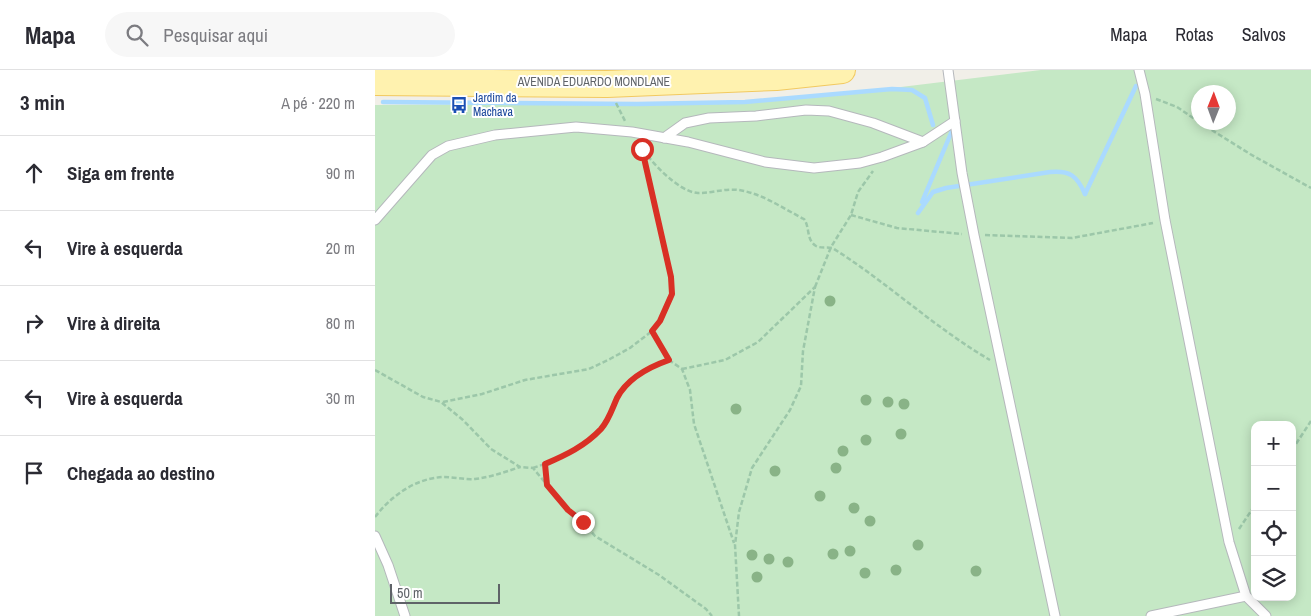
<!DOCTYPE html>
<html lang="pt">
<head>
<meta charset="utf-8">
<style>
  :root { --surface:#fff; --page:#f7f7f7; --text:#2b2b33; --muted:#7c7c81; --line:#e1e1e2 }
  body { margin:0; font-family:"Archivo Narrow",sans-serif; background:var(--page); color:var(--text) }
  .controls { position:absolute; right:15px; bottom:15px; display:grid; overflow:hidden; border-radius:10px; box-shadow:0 2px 12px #0003 }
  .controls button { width:45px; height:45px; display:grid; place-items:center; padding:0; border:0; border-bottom:1px solid var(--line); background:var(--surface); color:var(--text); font:25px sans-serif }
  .compass { position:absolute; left:816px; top:15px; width:45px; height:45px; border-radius:50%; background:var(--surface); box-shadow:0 2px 12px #0003; rotate:1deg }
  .scale { position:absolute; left:15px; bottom:12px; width:110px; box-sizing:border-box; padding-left:5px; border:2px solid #5f6368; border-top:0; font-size:14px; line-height:18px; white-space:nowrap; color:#5f6368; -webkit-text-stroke:4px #fff; paint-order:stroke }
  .stop { position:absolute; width:15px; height:15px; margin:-11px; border:4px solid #d93025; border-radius:50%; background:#fff }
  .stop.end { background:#d93025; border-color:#fff; box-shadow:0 1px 5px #0008 }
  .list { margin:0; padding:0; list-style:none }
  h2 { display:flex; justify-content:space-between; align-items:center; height:65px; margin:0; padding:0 20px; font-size:21px }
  h2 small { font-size:16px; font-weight:400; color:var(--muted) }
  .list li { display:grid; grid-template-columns:32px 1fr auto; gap:15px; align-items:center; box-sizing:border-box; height:75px; padding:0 20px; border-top:1px solid var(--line) }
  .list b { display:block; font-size:19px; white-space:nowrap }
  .list em { font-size:16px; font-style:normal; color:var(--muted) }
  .icon { flex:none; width:28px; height:28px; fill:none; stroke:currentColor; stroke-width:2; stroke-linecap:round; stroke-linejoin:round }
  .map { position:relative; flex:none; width:936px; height:546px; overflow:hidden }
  header { display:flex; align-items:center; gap:30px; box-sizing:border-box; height:70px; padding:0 25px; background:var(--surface); border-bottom:1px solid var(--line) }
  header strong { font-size:24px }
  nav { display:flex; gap:28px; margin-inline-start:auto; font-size:18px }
  .search { width:350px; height:45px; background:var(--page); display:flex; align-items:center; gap:12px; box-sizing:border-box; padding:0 18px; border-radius:28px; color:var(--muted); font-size:19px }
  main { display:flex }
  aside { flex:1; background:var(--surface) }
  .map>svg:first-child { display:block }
  .green { fill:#c5e8c5; fill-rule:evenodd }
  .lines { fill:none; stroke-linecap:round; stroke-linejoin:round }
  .stream { stroke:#aadaff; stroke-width:4.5 }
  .lane-casing { stroke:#b5b8bc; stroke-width:11 }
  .primary-casing { stroke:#f2c960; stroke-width:28 }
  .path { stroke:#9cc7a9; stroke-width:2.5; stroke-dasharray:5 2.5; stroke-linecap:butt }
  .lane { stroke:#fff; stroke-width:9 }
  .primary { stroke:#fff2af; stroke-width:26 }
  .tree { fill:#89b387 }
  .route { stroke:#d93025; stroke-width:6 }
  .labels { text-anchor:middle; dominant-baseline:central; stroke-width:4; stroke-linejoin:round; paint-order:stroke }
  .street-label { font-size:12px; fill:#5f6368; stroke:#fff }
  .transit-label { font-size:12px; fill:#164399; stroke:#fff; text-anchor:start }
</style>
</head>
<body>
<header>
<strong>Mapa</strong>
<div class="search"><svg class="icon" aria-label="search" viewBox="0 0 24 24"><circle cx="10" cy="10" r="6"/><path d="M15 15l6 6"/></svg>Pesquisar aqui</div>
<nav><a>Mapa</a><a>Rotas</a><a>Salvos</a></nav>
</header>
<main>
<aside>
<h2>3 min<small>A pé · 220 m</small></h2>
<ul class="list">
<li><svg class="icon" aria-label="ahead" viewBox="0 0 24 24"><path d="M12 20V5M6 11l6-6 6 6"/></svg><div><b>Siga em frente</b></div><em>90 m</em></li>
<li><svg class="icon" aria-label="left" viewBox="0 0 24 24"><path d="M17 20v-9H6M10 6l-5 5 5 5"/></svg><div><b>Vire à esquerda</b></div><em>20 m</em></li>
<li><svg class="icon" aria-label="right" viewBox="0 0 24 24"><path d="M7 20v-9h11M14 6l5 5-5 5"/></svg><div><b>Vire à direita</b></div><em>80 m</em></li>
<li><svg class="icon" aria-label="left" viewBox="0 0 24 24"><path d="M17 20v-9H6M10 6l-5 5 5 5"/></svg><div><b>Vire à esquerda</b></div><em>30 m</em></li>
<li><svg class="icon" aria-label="arrive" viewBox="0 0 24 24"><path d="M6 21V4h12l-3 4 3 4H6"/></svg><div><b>Chegada ao destino</b></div></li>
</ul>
</aside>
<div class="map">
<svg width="936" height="546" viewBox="0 0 936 546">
  <rect width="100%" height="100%" fill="#f1efe8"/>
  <path class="green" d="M666,0H936V546H0V35L367,32L493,21ZM824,22H854V52H824ZM880,355H917V527H880Z"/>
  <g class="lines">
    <g class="stream">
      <path d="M8,32L262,34L370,32L517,19L537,20L550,28L558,55"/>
      <path d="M710,124L761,16"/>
      <path d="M547,132L579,56"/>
      <path d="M543,143L558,122L571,118L675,102C695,100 702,106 710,124"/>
    </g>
    <g class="lane-casing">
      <g id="lane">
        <path d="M573,0L587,103L599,165L680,546"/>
        <path d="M764,0L770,24L790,150L854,472L871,526L891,546"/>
        <path d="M289,68L310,53L334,48L381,46L431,40L454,41L498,53L548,72"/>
        <path d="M0,150L57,85L73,76L120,65L201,57L257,62L313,72L390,92L439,98L485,93L507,87L548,72L580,51"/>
        <path d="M0,466L13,495L30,546"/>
        <path d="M776,546L871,526"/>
      </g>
    </g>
    <g class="primary-casing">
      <path id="primary" d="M0,12L232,14L401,7L467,0"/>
    </g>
    <g class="path">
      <path d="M781,29L802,37L824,52"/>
      <path d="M241,33L250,51"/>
      <path d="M824,52L875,84L936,118"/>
      <path d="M264,74C274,90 303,122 323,123C339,123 353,117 369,121C391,126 409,139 429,149C435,157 431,170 441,176C447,179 454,176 459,179C513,213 560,258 615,290"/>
      <path d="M476,145L522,158L587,164"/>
      <path d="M610,165L697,168L778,153"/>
      <path d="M440,217L456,177L476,145L483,122L498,101"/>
      <path d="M277,261L294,290"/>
      <path d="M307,299L350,290L383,272L440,217L428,281L426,316L415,340L377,398L364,442L360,475L364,546"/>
      <path d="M0,300L48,327L66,332L88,350L116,379L145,397L158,398L193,440L208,452L220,466L284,505L331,539L337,546"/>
      <path d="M68,332L107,324L150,310L214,299L235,289L255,278L277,261L285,251L297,224L296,207L267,80"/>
      <path d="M917,380L936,351"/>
      <path d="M170,394L172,414"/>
      <path d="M158,398C182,390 210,379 227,358C234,349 237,338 242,328C252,308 275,297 294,290L307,299L315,320L319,354L359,473"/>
      <path d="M0,447C17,425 41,408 69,407C79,407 90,410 100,409C116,407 130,402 145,397"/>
      <path d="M864,459L880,435"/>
    </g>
    <use href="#lane" class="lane"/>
    <use href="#primary" class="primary"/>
  </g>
  <g class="tree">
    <circle cx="455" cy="231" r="5.5"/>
    <circle cx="491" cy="330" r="5.5"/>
    <circle cx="513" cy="332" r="5.5"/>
    <circle cx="529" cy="334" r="5.5"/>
    <circle cx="361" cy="339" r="5.5"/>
    <circle cx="526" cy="364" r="5.5"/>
    <circle cx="491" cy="370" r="5.5"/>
    <circle cx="468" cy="381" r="5.5"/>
    <circle cx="461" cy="398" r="5.5"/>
    <circle cx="400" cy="401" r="5.5"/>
    <circle cx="445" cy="426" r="5.5"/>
    <circle cx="479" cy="438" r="5.5"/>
    <circle cx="495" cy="451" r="5.5"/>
    <circle cx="543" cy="475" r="5.5"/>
    <circle cx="475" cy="481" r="5.5"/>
    <circle cx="458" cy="484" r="5.5"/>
    <circle cx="377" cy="485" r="5.5"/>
    <circle cx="394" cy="489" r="5.5"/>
    <circle cx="413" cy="492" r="5.5"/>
    <circle cx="521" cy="500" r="5.5"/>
    <circle cx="601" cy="501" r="5.5"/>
    <circle cx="490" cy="503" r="5.5"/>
    <circle cx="382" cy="507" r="5.5"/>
  </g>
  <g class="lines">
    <path class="route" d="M208,452L193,440L172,415L170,394C191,385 210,376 226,359C234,350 237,339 242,328C252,309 274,297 294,290L277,261L285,251L297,224L296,207L267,79"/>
  </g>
  <defs>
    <g id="bus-bare" transform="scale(1.35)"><path d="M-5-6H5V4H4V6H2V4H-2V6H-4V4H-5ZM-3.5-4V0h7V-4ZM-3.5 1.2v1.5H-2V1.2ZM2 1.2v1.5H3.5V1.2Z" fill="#1a4fb4" stroke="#fff" stroke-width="2.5" paint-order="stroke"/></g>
  </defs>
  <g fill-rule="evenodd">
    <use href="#bus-bare" x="84" y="35"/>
  </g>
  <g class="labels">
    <g class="street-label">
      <text x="219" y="12">AVENIDA EDUARDO MONDLANE</text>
    </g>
    <g class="transit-label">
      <text x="98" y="28">Jardim da<tspan x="98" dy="14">Machava</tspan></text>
    </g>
  </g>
</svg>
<div class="controls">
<button>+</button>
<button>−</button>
<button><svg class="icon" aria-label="locate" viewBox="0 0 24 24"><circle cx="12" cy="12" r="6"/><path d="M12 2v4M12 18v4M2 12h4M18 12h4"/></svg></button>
<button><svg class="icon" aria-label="layers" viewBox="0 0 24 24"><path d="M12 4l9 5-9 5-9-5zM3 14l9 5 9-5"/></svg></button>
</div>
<svg class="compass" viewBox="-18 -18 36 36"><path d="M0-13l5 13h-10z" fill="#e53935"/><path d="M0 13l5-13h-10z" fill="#7c7c81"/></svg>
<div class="scale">50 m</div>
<div class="stop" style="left:267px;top:79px"></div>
<div class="stop end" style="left:208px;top:452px"></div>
</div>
</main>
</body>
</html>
